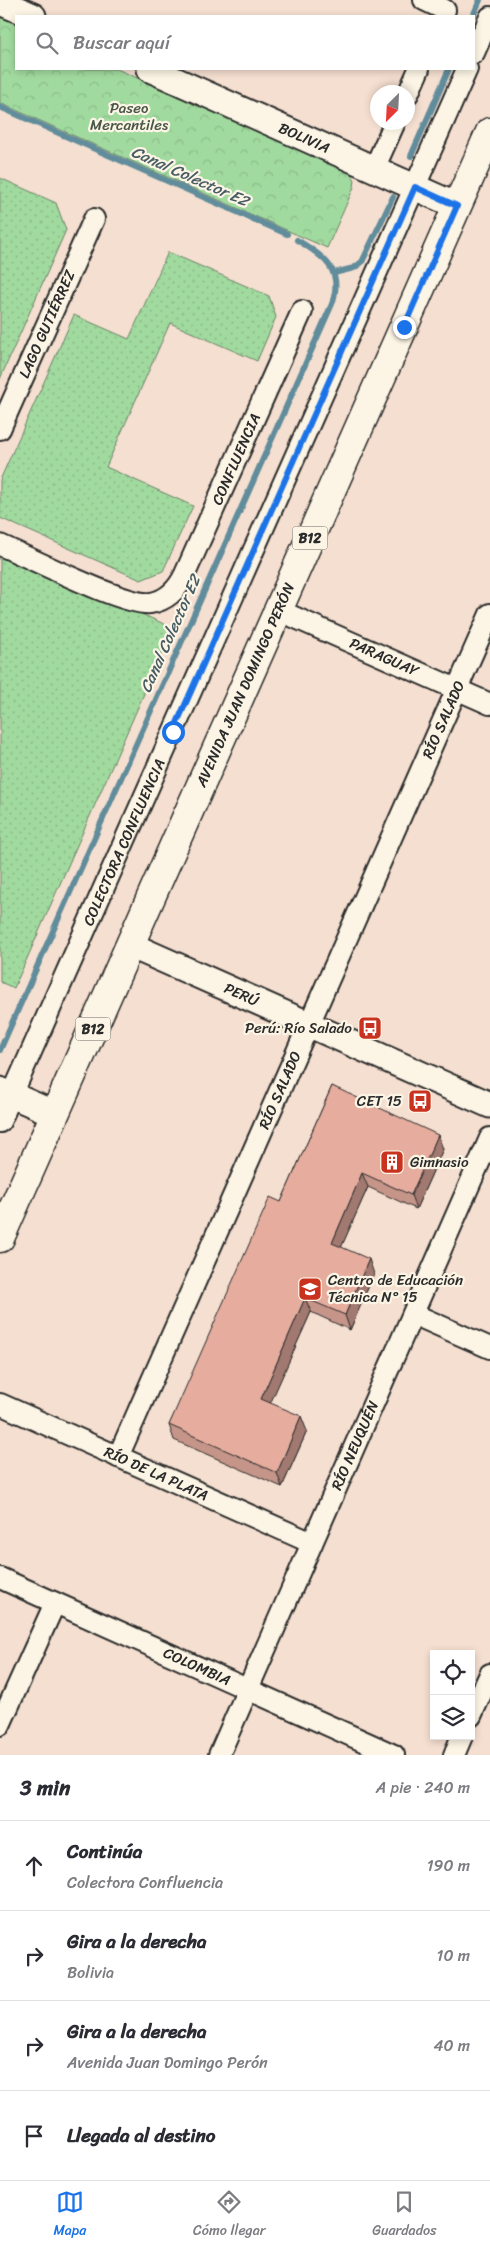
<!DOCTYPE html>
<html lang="es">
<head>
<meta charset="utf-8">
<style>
  :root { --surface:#fff; --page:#f7f7f7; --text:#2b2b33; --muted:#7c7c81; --line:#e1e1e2; --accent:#1a73e8 }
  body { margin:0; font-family:Sriracha,sans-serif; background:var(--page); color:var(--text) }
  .controls { position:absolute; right:15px; bottom:15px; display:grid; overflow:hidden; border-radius:0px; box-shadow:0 2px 8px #0003 }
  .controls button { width:45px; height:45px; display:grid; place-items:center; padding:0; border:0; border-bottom:1px solid var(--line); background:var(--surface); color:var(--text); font:25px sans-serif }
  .compass { position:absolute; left:370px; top:85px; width:45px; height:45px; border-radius:50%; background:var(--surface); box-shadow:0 2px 8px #0003; rotate:204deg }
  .stop { position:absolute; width:15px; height:15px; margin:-11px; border:4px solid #1a73e8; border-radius:50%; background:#fff }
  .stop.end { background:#1a73e8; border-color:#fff; box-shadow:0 1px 5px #0008 }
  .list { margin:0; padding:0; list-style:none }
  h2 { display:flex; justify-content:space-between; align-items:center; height:65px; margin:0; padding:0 20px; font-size:21px }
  h2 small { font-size:16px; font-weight:400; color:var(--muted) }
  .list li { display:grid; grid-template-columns:32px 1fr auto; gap:15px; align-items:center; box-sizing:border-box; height:90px; padding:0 20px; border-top:1px solid var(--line) }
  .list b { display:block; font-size:19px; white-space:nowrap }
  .list p { margin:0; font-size:16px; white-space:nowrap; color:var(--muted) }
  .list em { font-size:16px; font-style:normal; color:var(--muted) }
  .icon { flex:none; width:28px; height:28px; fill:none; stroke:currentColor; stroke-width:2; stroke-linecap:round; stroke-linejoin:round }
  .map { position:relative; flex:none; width:490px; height:1755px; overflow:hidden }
  .search { position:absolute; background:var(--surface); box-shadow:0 2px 8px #0003; left:15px; right:15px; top:15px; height:55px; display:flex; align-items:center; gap:12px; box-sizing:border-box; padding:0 18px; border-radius:0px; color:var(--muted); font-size:19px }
  .sheet { height:425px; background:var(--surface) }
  nav { display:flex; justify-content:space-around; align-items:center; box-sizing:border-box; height:70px; border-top:1px solid var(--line); background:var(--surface); font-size:14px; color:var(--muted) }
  nav a { display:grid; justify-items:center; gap:2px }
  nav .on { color:var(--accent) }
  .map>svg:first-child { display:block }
  .grass { fill:url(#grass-dots); stroke:#668265 }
  .park { fill:url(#park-crowns); stroke:#668265 }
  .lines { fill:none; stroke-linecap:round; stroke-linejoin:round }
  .stream { stroke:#618c9b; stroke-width:6 }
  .minor-casing { stroke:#2b2b2b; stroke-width:24 }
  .tertiary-casing { stroke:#2b2b2b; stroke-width:29 }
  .primary-casing { stroke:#2b2b2b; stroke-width:31 }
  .minor { stroke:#fcf5e5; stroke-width:20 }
  .tertiary { stroke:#fcf5e5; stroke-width:25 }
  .primary { stroke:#fcf5e5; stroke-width:28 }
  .wall { fill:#c69589; stroke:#2b2b2b }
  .shaded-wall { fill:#a1796f; stroke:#2b2b2b }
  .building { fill:#e6ad9f; stroke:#2b2b2b }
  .route { stroke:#1a73e8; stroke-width:6 }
  .labels { text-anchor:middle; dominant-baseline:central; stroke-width:4.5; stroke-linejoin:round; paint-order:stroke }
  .shield { fill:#fcf5e5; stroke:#6a6863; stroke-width:1 }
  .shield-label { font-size:14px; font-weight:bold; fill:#2b2b2b }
  .park-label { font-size:15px; fill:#485748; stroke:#fcf5e5 }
  .street-label { font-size:15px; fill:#2b2b2b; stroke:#fcf5e5 }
  .poi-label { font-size:15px; fill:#2b2b2b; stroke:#fcf5e5; text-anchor:end }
  .water-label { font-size:16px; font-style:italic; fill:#465b63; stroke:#fcf5e5 }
</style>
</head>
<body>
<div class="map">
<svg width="490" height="1755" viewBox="0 0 490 1755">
  <defs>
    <pattern id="grass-dots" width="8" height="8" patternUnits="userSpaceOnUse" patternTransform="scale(1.25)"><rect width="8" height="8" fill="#a1da9f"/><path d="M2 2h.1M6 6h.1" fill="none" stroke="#8bbb89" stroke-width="1.8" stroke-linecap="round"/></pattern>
    <pattern id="park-crowns" width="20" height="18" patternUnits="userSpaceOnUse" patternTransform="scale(1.25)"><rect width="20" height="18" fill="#a1da9f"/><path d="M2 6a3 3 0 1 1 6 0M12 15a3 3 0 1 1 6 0" fill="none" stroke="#8bbb89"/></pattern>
  </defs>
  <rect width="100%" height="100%" fill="#f5dfd0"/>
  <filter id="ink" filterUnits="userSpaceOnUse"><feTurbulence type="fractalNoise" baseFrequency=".02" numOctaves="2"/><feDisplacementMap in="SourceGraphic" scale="10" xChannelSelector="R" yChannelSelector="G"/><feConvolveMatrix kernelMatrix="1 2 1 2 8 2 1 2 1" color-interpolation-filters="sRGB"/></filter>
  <g filter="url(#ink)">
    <g class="grass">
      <path d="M0,178L56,203L66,230L0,379Z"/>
      <path d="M168,252L269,296L276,317L257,361L170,323L106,467L193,506L163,571L141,580L0,518V480L74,315L129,339Z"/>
      <path d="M0,551L173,628L14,988L0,982Z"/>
    </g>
    <path class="park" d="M0,17L16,24V69H117L350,172L355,180L354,187L327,248L0,103Z"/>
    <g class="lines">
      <g class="stream">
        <path d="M473,16L480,0"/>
        <path d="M0,107L287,234"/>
        <path d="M411,156L449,69"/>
        <path d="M334,273L354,268L362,262L393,197"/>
        <path d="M0,1050L332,304C344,270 324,256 297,240"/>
      </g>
      <g class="minor-casing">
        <g id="minor">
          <path d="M424,0L445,10"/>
          <path d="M474,53L490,17"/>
          <path d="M408,94L419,69"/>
          <path d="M374,169L395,122"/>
          <path id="s1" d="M0,429L94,219"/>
          <path id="s2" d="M0,545C29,557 126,607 151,603C168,600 178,589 185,574L302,311"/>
          <path id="s3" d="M278,610L490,704"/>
          <path id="s4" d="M0,1122L467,69"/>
          <path d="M413,1314L490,1348"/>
          <path id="s5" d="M0,1404L312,1543"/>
          <path id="s6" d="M118,1457L490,614"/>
          <path id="s7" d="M0,1578L394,1755"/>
          <path d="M471,1716L490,1674"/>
          <path d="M0,1725L55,1603"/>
          <path id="s8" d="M219,1755L490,1138"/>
          <path d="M454,1755L462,1736"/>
        </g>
      </g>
      <g class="tertiary-casing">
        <g id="tertiary">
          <path d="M0,2L33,16"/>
          <path id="s9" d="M150,69L457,206"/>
          <path id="s10" d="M130,945L490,1105"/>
          <path d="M0,1090L55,1114"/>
        </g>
      </g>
      <g class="primary-casing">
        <g id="primary">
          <path id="s11" d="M0,1238L490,132"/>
        </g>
      </g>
      <use href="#minor" class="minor"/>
      <use href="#tertiary" class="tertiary"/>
      <use href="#primary" class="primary"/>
    </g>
    <path class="wall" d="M332,1086L443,1149L416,1209L368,1187L341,1247L374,1274L350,1330L311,1312L270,1403L307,1431L282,1487L174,1440L169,1425L281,1202Z"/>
    <g class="shaded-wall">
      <path d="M438,1135L443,1149L416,1209L411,1195Z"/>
      <path d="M362,1173L368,1187L337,1257L332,1243Z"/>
      <path d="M369,1259L374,1274L350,1330L345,1315Z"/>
      <path d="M305,1298L311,1312L266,1413L261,1399Z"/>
      <path d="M301,1416L307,1431L282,1487L277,1473Z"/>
    </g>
    <path class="building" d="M332,1086L438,1135L411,1195L362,1173L332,1243L369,1259L345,1315L305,1298L261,1399L301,1416L277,1473L169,1425L270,1197L281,1202Z"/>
  </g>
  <g class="lines" filter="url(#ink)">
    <path class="route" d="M173,732L415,187L457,206L404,327"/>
  </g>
  <defs>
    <g id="bus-square" transform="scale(1.25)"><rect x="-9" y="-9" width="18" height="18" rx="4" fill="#c8321e" stroke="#fcf5e5"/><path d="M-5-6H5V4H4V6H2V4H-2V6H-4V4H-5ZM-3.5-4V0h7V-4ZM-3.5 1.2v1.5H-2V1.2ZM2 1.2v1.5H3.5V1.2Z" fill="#fff"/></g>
    <g id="building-square" transform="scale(1.25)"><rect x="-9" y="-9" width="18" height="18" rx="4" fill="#c8321e" stroke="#fcf5e5"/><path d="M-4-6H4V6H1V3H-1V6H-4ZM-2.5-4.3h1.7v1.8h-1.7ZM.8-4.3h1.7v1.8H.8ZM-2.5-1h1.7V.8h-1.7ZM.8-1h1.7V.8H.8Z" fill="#fff"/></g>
    <g id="school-square" transform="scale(1.25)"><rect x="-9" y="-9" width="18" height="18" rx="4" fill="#c8321e" stroke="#fcf5e5"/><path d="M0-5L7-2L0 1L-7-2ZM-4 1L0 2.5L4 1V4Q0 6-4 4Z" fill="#fff"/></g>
  </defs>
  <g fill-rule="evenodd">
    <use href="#bus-square" x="370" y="1028"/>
    <use href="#bus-square" x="420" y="1101"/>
    <use href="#building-square" x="392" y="1162"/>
    <use href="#school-square" x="310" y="1289"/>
  </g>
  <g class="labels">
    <g class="shield">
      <rect x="292.5" y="526.5" width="35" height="23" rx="4"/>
      <rect x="75.5" y="1017.5" width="35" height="23" rx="4"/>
    </g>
    <g class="shield-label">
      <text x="310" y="538">B12</text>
      <text x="93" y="1029">B12</text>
    </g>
    <g class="park-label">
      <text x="129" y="108">Paseo<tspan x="129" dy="17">Mercantiles</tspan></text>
    </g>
    <g class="street-label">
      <text stroke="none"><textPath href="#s9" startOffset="169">BOLIVIA</textPath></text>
      <text stroke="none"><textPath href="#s1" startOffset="115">LAGO GUTIÉRREZ</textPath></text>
      <text stroke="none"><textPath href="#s2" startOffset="335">CONFLUENCIA</textPath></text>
      <text stroke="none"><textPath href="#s3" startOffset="116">PARAGUAY</textPath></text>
      <text stroke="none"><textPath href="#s11" startOffset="605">AVENIDA JUAN DOMINGO PERÓN</textPath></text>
      <text stroke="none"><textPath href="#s6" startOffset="806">RÍO SALADO</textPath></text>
      <text stroke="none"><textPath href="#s4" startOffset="306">COLECTORA CONFLUENCIA</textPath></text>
      <text stroke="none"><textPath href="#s10" startOffset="122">PERÚ</textPath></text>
      <text stroke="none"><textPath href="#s6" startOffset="401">RÍO SALADO</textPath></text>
      <text stroke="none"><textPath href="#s8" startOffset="338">RÍO NEUQUÉN</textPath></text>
      <text stroke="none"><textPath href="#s5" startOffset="171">RÍO DE LA PLATA</textPath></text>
      <text stroke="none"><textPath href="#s7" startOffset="216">COLOMBIA</textPath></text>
    </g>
    <g class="poi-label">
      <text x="352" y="1028">Perú: Río Salado</text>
      <text x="402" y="1101">CET 15</text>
      <text x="410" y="1162" text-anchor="start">Gimnasio</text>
      <text x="328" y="1280" text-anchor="start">Centro de Educación<tspan x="328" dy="17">Técnica N° 15</tspan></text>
    </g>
    <g class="water-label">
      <text transform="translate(190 176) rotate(24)">Canal Colector E2</text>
      <text transform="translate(170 634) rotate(-66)">Canal Colector E2</text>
    </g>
  </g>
</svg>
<div class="controls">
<button><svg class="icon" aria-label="locate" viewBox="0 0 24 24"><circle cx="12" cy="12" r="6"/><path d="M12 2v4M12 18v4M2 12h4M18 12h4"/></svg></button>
<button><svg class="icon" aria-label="layers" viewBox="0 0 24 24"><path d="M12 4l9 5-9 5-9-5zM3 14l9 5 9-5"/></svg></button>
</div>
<svg class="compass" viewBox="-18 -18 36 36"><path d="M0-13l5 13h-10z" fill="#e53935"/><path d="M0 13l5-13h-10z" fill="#7c7c81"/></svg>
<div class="stop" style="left:173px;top:732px"></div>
<div class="stop end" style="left:404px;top:327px"></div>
<div class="search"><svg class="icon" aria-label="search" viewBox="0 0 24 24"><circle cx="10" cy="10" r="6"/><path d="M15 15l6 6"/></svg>Buscar aquí</div>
</div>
<section class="sheet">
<h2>3 min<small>A pie · 240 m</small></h2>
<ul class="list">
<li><svg class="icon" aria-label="ahead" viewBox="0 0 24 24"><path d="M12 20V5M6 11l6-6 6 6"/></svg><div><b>Continúa</b><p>Colectora Confluencia</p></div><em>190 m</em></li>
<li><svg class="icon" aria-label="right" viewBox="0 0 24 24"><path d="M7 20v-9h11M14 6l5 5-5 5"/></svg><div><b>Gira a la derecha</b><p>Bolivia</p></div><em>10 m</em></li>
<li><svg class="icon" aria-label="right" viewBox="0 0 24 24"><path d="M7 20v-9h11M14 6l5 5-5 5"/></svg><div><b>Gira a la derecha</b><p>Avenida Juan Domingo Perón</p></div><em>40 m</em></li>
<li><svg class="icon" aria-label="arrive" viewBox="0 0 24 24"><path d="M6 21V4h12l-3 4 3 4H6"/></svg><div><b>Llegada al destino</b></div></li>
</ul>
</section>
<nav>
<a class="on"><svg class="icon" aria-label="map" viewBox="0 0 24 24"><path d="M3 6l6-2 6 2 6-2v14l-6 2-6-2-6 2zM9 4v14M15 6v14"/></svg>Mapa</a>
<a><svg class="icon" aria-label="directions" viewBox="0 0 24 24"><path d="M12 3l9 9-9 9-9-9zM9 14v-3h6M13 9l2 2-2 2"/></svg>Cómo llegar</a>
<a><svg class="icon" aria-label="saved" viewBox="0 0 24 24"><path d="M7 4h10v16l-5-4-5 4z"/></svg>Guardados</a>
</nav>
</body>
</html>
